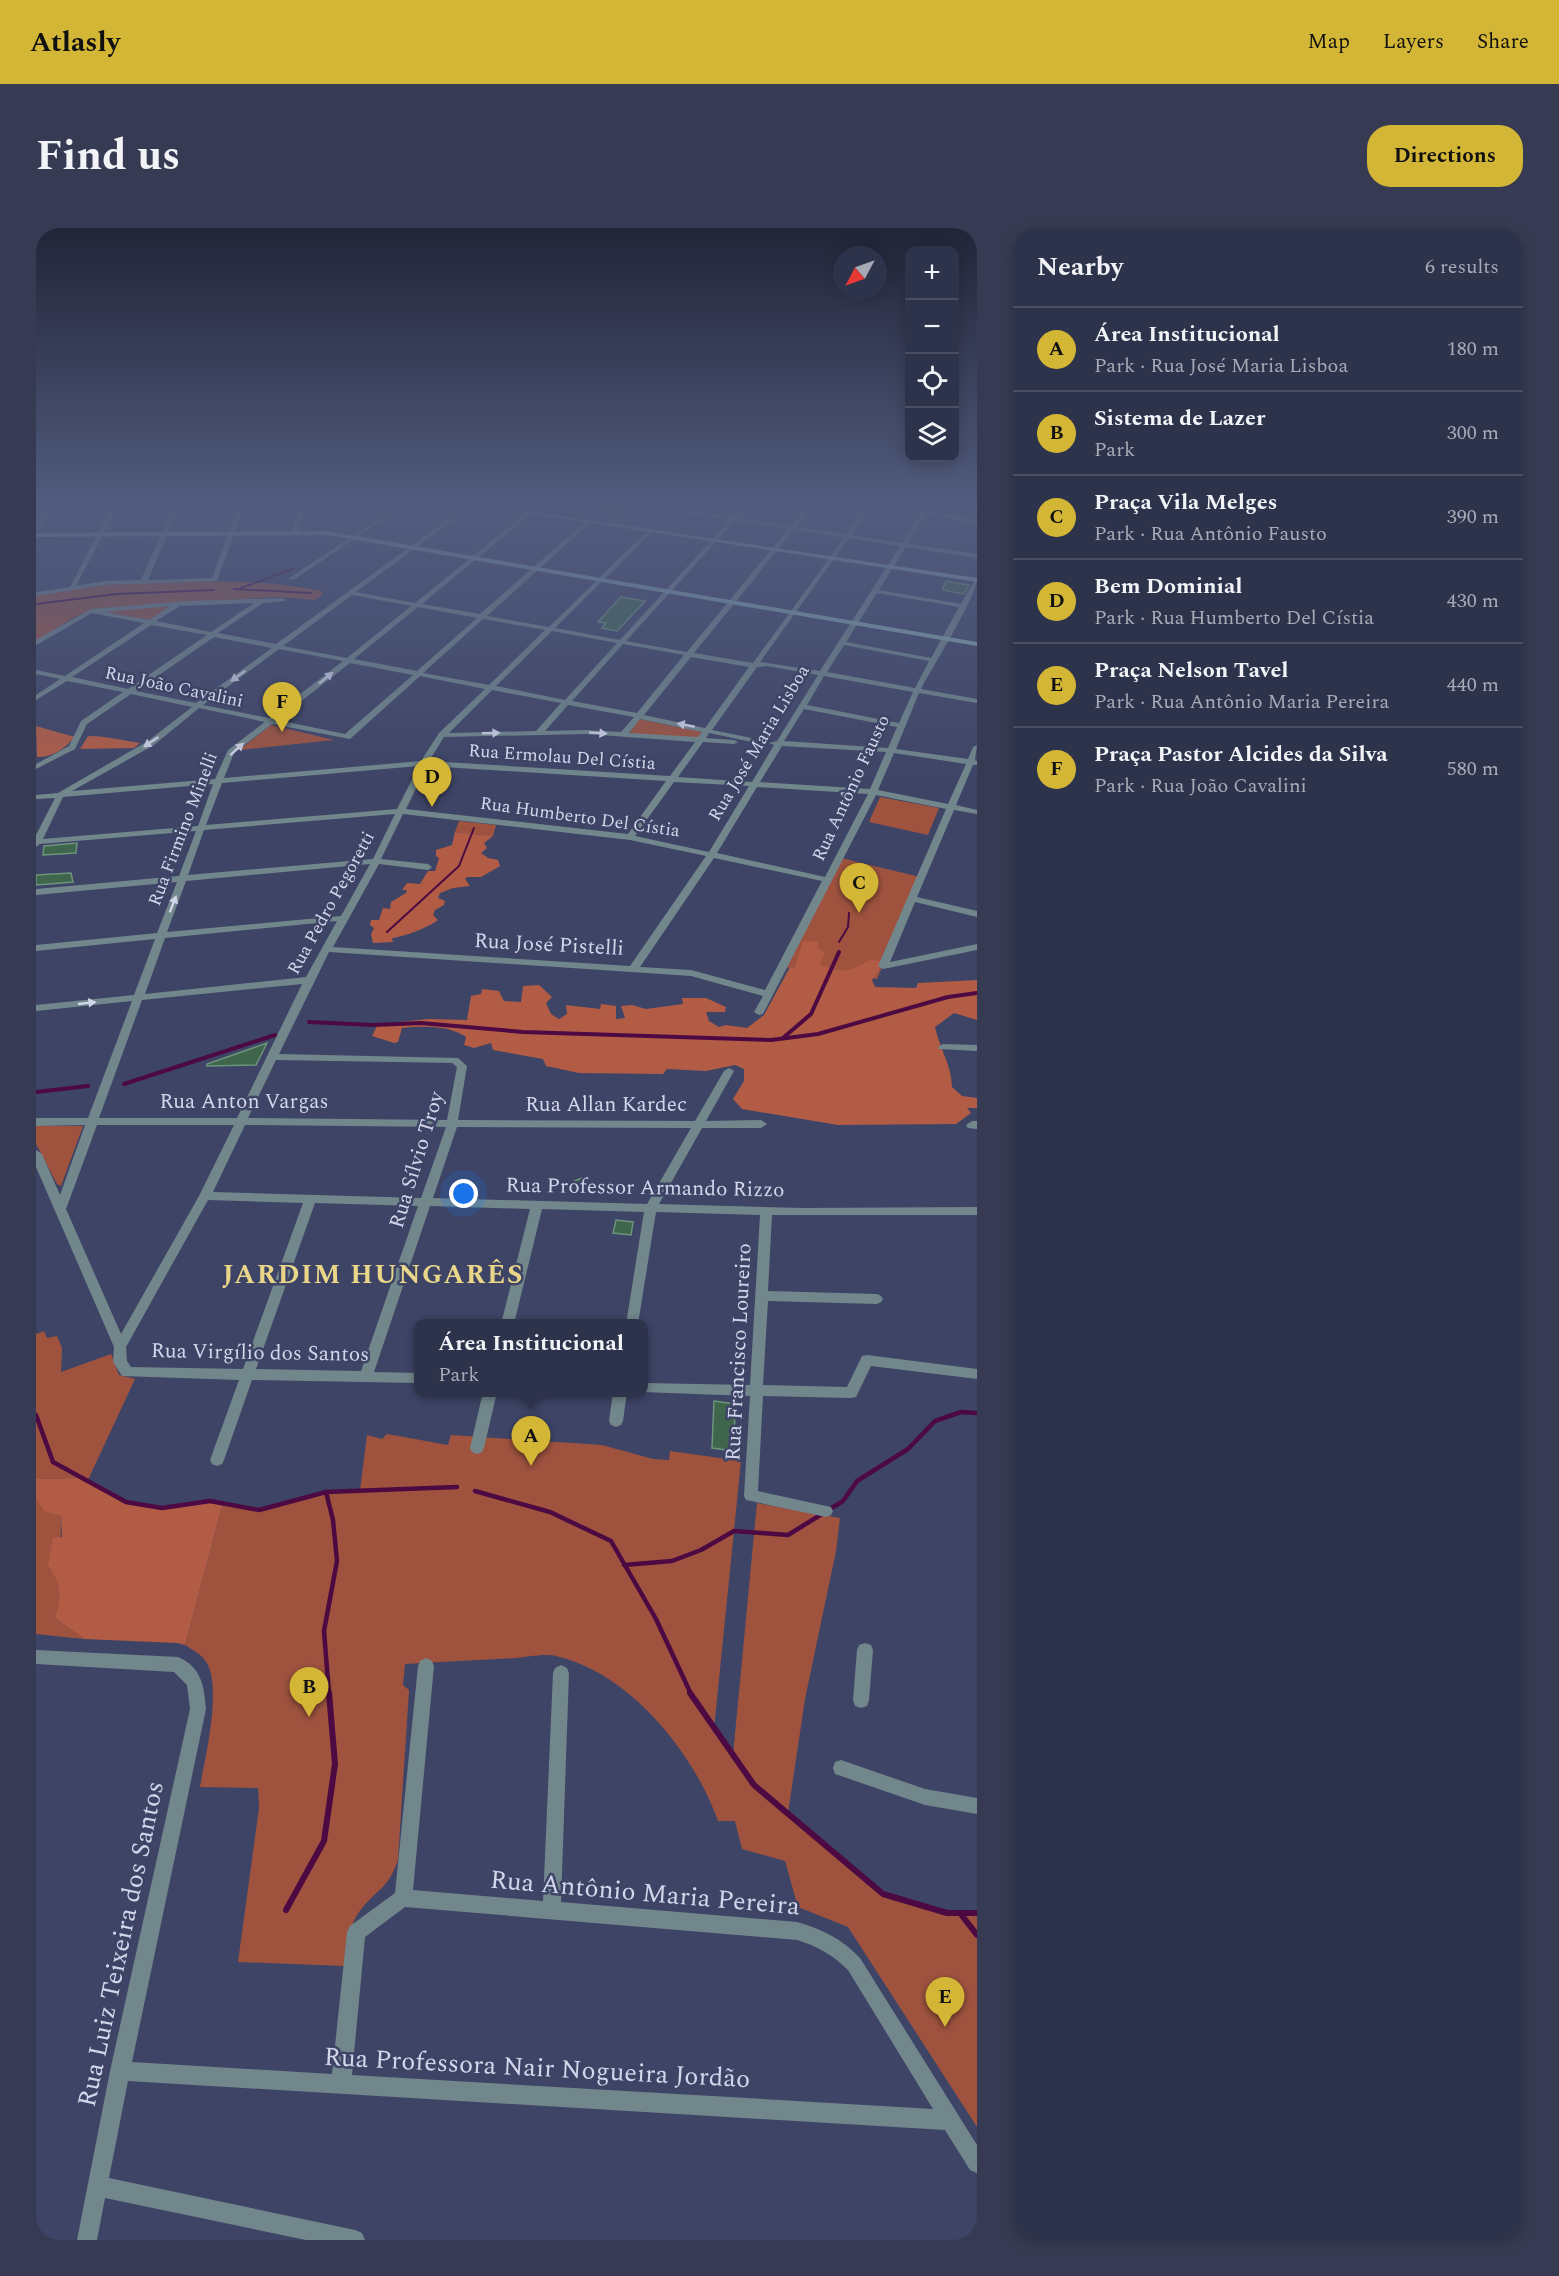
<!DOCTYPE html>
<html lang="en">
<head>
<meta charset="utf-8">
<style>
  :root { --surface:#2e334c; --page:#363b53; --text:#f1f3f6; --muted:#a7aab5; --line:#494e64; --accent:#d3b635 }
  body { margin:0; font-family:Spectral,serif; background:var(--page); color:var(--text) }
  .controls { position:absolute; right:18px; top:18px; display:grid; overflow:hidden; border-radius:12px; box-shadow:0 3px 15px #0003 }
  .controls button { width:54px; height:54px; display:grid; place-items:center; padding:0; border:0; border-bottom:2px solid var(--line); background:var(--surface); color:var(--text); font:30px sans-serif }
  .compass { position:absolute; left:797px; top:18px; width:54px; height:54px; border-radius:50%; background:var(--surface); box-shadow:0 3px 15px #0003; rotate:229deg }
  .you { position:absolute; left:428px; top:966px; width:21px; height:21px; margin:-15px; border:4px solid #fff; border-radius:50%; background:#1a73e8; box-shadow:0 0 0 9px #1a73e833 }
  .badge { display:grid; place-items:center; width:39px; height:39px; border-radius:50%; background:var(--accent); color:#111; font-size:20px; font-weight:700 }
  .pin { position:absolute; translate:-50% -50px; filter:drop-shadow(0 2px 3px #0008) }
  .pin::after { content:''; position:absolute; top:32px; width:21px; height:18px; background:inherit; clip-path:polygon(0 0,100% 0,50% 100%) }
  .popup { position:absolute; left:378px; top:1091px; width:234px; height:78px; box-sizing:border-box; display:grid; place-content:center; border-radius:12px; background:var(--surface); filter:drop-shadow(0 2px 4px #0005); font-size:20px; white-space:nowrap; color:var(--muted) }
  .popup b { font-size:22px; color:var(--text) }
  .popup::after { content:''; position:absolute; left:50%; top:100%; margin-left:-12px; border:12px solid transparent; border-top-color:var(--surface) }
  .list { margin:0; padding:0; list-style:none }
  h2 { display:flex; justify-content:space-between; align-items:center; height:78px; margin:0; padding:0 24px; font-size:26px }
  h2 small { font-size:20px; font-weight:400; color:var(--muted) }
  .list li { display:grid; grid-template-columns:39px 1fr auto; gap:18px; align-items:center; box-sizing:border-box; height:84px; padding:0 24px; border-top:2px solid var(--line) }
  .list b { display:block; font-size:22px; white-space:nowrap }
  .list p { margin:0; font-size:20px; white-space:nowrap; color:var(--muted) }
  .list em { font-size:20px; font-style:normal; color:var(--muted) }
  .icon { flex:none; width:33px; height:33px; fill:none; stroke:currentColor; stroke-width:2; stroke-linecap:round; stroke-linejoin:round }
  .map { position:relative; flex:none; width:941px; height:2012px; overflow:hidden; border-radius:24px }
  header { display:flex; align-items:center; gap:36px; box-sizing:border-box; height:84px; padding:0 30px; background:var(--accent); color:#111 }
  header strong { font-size:28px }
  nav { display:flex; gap:33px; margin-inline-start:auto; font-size:21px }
  .intro { display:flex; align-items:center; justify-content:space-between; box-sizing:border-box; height:144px; padding:0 36px }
  h1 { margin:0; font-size:42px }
  .button { padding:15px 27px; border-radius:24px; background:var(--accent); color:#111; font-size:21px; font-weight:700 }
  main { display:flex; gap:36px; padding:0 36px }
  aside { flex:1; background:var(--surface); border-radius:24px; box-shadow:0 3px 15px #0003 }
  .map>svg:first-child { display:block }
  .green { fill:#9f533f }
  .forest { fill:#b25c45 }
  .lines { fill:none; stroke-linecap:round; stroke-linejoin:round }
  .stream-far3 { stroke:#4c0942; stroke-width:2 }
  .stream-far2 { stroke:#4c0942; stroke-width:4 }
  .stream-far1 { stroke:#4c0942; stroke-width:4.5 }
  .stream { stroke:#4c0942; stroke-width:6 }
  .building { fill:#3f654d; stroke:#6d957b; stroke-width:1.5 }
  .street { fill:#71878c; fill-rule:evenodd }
  .secondary { fill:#88aab3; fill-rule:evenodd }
  .oneway { fill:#d2d6eb }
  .labels { text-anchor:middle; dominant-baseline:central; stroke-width:5; stroke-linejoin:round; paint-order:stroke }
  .far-street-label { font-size:18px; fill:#d2d6eb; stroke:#3e4466 }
  .street-label { font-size:21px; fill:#d2d6eb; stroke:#3e4466 }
  .near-street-label { font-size:26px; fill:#d2d6eb; stroke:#3e4466 }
  .district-label { font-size:27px; font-weight:bold; letter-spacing:1.5px; fill:#ead689; stroke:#3e4466 }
</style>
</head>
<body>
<header>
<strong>Atlasly</strong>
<nav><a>Map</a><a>Layers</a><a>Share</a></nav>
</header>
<div class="intro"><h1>Find us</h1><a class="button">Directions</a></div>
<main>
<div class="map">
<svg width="941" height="2012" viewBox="0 0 941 2012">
  <rect width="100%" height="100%" fill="#3e4466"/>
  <g class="green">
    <path d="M107,354C165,354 227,350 284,363L287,367L279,372L240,369L69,380L42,387L0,413V367L67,357Z"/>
    <path d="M129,378L132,380L113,392L68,384Z"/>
    <path d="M603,491L666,504L662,512L593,506Z"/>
    <path d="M235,497L298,512L203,522Z"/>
    <path d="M844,569L903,580L892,607L833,594Z"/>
    <path d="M423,593L460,597L457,608L419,604Z"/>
    <path d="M805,630L884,649L841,751L749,739Z"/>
    <path d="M0,898H47L25,958L21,956L0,916Z"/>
    <path d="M8,1103L11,1110L21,1108L26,1120L25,1144L75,1126L83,1147L99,1151L51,1254L43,1250L0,1251V1106Z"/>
    <path d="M351,1206L412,1217L415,1207L566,1217L617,1231L633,1232L634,1223L705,1233L678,1501L697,1527L721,1275L804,1290L800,1323L769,1471L752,1585L847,1666L911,1685H941V1899L812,1699L762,1679L749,1633L706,1621L699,1593H682C658,1525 594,1445 520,1428C508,1425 491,1429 479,1430C442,1432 406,1434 369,1436L367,1457L373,1462L362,1632C352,1662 340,1661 323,1684C312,1699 312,1720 309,1738L202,1734L223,1580L222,1560L164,1559C169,1530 188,1453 168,1431C163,1425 155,1421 149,1417L187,1275L223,1282L290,1264L324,1262L331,1207L346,1211Z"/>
    <path d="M0,1270L25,1288L24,1374L19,1390L48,1411L0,1406Z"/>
  </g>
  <g class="forest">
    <path d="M536,276H596L583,279L587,282L582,286Z"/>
    <path d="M0,498L39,509C28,521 18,529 1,529Z"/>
    <path d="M52,508C71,508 85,512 104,515L98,520L44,521Z"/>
    <path d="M419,604L457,608L448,615L451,620L445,625L452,630L462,632L464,638L445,649H431L429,651L434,658L417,660L404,665L402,670L409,673L408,677L399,682L397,687L402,692C393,699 368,709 356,710L357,714L337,715L335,706L338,700L334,697L335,692H343L347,680L354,681L355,674L370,665L371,662H366L371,655L384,656L392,643H399L403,630L400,628V622L416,617Z"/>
    <path d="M767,713L782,714V721L789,724L784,736C802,746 817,744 833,732L843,733L846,736L836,752L839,759L880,760L882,755L941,752V792L918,785L899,799C903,819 916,838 916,859L926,868L941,870V880H931L935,885L920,896L802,897L706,881L697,871L708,853V841L699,837L670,843L631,841L627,846L543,845L510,838L507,831L457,822L455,815L438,820L428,817L430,809C413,797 386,798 366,800L362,814L358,815L336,808L342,796L393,791L431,792L435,768L445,766L446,761L463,763L468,773L485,774L487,758L503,757L516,769L510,775L515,786L523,791L531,786L530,777L564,781L565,776L580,778V791L589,790L585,778L596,777L610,781L647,776L646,770H670L690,779L689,784H670L673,793L683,799L690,797L711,800L728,787L754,739L759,740Z"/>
    <path d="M43,1250C69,1263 96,1280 127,1280C148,1280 166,1272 187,1275L149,1417L141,1415L48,1411L19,1390C26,1367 26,1357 12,1337L17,1310L26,1309L25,1288L8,1283L0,1270V1251Z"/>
  </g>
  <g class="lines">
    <g class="stream-far3">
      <path d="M205,360L257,341"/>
      <path d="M198,361L275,365"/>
      <path d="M0,376L81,366L178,362"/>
      <path d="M351,704L423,638L438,600"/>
      <path d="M803,714L812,699L813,685"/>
    </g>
    <g class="stream-far2">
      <path d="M273,794L337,797L385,795L487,804L735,812L782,806L912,769L941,765"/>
      <path d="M747,810L775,786L803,724"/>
      <path d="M88,856L239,807"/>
      <path d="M0,864L52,858"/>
    </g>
    <g class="stream-far1">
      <path d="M0,1187L17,1234L90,1274L126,1280L174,1273L223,1282L290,1264L421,1259"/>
      <path d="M439,1263L514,1284L575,1313L620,1391L655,1466"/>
      <path d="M290,1264L297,1292L301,1333L288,1403L293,1466"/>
      <path d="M588,1337L636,1333L665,1322L698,1303L752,1307L807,1273L821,1253L872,1221L899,1193L925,1184L941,1185"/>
    </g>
    <g class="stream">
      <path d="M654,1465L718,1557L847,1666L911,1685H941"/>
      <path d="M250,1682L288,1613L299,1536L293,1465"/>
      <path d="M924,1685L941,1707"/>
    </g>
  </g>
  <g class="building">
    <path d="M910,353L933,357L928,366L906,362Z"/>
    <path d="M585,369L609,373L581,403L566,400L570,395L562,394Z"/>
    <path d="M41,615L40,625L7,627L8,618Z"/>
    <path d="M35,645L37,654L0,657V647Z"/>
    <path d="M231,815L220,837L171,838V836Z"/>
    <path d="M546,950L556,957L552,963H544L537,959L538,953Z"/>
    <path d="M580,992L597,994L595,1007L577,1005Z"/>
    <path d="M678,1173L699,1176L698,1223L676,1220Z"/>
  </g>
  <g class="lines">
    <g class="street">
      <path d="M14,276H20L0,306V299Z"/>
      <path d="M77,276H83L40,358L68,353L105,352L138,276H144L112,352L176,350L203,276H209L181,353L68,357L0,368V364L34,359Z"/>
      <path d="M264,276H270L262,304L259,306L256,304Z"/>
      <path d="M365,276H371L257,352L252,351Z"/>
      <path d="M433,276H439L320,364L379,375L491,284H495V286L386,376L444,386L550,293H554V295L451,388L513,399L612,302H616V304L519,400L584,412L694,292L644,285L642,282L697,289L709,276H715L702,290L755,298L773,276H779L760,299L810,306L832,276H838L815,307L866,315L885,285L843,276L887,282L891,276H897L892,283L941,292V296L890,286L872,316L941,326V330L870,319L843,362L925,376L938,353L941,351C941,368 896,440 885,461L941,471V475L883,465L860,521L932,531L937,519L941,517L939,532L941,533V537H937L920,577L941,582V586L918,582L881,669L941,683V689L879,674L854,734L941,716V722L847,741L842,738L910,581L840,567L727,786L723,787L718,784L727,768L655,748L293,724L243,826L422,830L431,838L422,892L659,893L688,843L693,840L698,843L670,893L725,892L731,896L725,900H666L623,976L766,980L941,979V987H736L732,1063L841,1066L845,1068L847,1071L845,1074L841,1076L732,1073L727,1157L811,1159L826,1128L831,1127L941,1141V1151L835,1138L820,1169L815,1170L727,1168L722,1263L795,1279L797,1283L795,1287L790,1289L710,1272L708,1268L714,1168L605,1164H608V1155L714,1157L724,987L620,984L602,1096H590L608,984L506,981L478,1096H465L494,981L394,978L338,1144L382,1145V1155L216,1152L188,1232L186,1236L181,1238L176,1236L174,1232L203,1152L86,1148L77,1134L78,1119L0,939V922L6,926L24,967L49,897L0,898V890H52L96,773L0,783V777L98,767L119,711L0,723V717L121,705L141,654L0,667V661L143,648L160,603L4,616L0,619V607L19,570L0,571V567L22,565L112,513L156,479L95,466L51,496L39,521L0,541V536L33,518L45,493L87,464L31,453L0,472V467L24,451L0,446V442L29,448L108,395L56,385L2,416L0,417V412L55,381L151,373L247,370L250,372L249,373L227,375L182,405L240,416ZM699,293L752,301L651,424L590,413ZM758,302L808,310L717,435L658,425ZM813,310L864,318L784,443L724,434ZM841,365L923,379L895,430L810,414ZM316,367L375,378L311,430L247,418ZM218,375L175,404L120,393L144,378ZM134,378L113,392L69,384ZM382,379L441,390L381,443L318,431ZM447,391L509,402L453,457L387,445ZM115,397L171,407L92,461L36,449ZM516,403L581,415L529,472L460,458ZM178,409L236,420L160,475L100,463ZM587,416L648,427L601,485L536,473ZM808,417L893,433L879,460L791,444ZM243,421L307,433L233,490L167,477ZM655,429L713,439L669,500L608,487ZM314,435L377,447L309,506L241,492ZM731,438L782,447L741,513L733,515L738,517L716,554L642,549L667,514L698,516L702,514L698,512L670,510L673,505L730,517V513L676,502L721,439ZM384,448L449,461L403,505L385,533L188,550L198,525L236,496L314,511ZM788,448L877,464L863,495L771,477ZM456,462L525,475L500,503L413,505ZM532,477L598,489L585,504L550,502L509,503ZM163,480L229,494L192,522L179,551L36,563L118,517ZM768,481L861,499L852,520L748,513ZM604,491L666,504L662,509L593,505ZM550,506L659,514L634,548L393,533L408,509ZM746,518L850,524L834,561L724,554ZM858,525L930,536L912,576L842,562ZM383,538L361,581L170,597L186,555ZM391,538L630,553L592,606L370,581ZM638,554L713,558L673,624L599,608ZM177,556L162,598L7,611L27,569ZM721,559L832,566L789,649L681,625ZM359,586L337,631L152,647L168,602ZM367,586L594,612L670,628L594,738L297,719L343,636L392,642L396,639L392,636L345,631ZM678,630L786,653L729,762L655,742L604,739ZM334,636L305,688L131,704L150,653ZM301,693L270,749L109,766L129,710ZM266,756L201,890H63L106,772ZM240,832L416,835L421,839L411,892L212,890ZM61,897H198L163,968L85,1106L30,981ZM209,897L410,899L385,970L177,964ZM421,899L655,900L611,976L397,970ZM172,972L267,975L207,1141L95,1139L91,1133L90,1119ZM279,975L382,978L325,1143L220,1141Z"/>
      <path d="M907,816L941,817V823L903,821L902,819Z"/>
      <path d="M936,893H941V901L932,900L930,897Z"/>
      <path d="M447,1164H461L448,1220L446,1224L441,1226L436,1224L434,1220Z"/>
      <path d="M577,1164H591L587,1193L585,1197L580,1199L575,1197L573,1193Z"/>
      <path d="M829,1415L835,1417L837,1422L833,1472L831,1478L825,1480L819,1478L817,1472L821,1422L823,1417Z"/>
      <path d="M0,1422L142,1429C166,1439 168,1459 170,1481L96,1834L296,1846L311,1704L314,1698L359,1665L382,1438L384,1433L390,1430L396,1433L398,1438L377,1662L507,1673L517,1445L519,1440L525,1437L531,1440L533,1445L525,1674L761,1694C786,1701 806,1711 824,1730L941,1917V1945L934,1942L909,1902L92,1853L73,1950L319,2002L326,2005L329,2012H270L69,1970L61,2012H41L74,1843L154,1481L151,1457L138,1444L0,1436ZM369,1679L761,1712C781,1718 797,1727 812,1742L897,1881L316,1847L329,1709Z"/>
      <path d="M805,1532L889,1561L941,1570V1586L889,1577L805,1548L799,1546L797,1540L799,1534Z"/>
    </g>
    <g class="secondary">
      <path d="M432,276H444L941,350V354Z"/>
      <path d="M291,303L941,414V418L291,307L0,309V305Z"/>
    </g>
  </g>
  <defs><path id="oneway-solid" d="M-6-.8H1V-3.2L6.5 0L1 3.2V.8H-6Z" transform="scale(1.5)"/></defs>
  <g class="oneway">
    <use href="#oneway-solid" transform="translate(202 448) rotate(144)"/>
    <use href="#oneway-solid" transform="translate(290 450) rotate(-39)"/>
    <use href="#oneway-solid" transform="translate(650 497) rotate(-169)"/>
    <use href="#oneway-solid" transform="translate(455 505) rotate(-2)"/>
    <use href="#oneway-solid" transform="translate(562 505) rotate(4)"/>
    <use href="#oneway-solid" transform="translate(115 514) rotate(146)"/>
    <use href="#oneway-solid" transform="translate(201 521) rotate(-42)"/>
    <use href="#oneway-solid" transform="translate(137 676) rotate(-69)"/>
    <use href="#oneway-solid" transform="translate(51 775) rotate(-6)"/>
  </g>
  <linearGradient id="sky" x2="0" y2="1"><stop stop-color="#222538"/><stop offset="0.5" stop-color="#525c7f"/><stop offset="1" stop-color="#525c7f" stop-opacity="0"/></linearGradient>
  <rect width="941" height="557" fill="url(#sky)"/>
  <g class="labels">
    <g class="far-street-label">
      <text transform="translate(138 459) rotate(12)">Rua João Cavalini</text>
      <text transform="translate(723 515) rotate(-59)">Rua José Maria Lisboa</text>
      <text transform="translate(526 529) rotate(4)">Rua Ermolau Del Cístia</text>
      <text transform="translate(815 560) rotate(-65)">Rua Antônio Fausto</text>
      <text transform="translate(544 589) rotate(8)">Rua Humberto Del Cístia</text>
      <text transform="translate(147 601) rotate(-69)">Rua Firmino Minelli</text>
      <text transform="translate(295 675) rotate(-61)">Rua Pedro Pegoretti</text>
    </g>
    <g class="street-label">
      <text transform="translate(513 717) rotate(3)">Rua José Pistelli</text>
      <text x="208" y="874">Rua Anton Vargas</text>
      <text x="570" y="877">Rua Allan Kardec</text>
      <text transform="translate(381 932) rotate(-73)">Rua Sílvio Troy</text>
      <text transform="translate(609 960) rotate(1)">Rua Professor Armando Rizzo</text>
      <text transform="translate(703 1124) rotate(-87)">Rua Francisco Loureiro</text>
      <text transform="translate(224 1125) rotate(1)">Rua Virgílio dos Santos</text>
    </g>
    <g class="near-street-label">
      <text transform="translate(609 1665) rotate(5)">Rua Antônio Maria Pereira</text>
      <text transform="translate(85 1716) rotate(-78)">Rua Luiz Teixeira dos Santos</text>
      <text transform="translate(501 1840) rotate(3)">Rua Professora Nair Nogueira Jordão</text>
    </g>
    <g class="district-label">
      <text x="337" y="1047">JARDIM HUNGARÊS</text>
    </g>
  </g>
</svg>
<div class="controls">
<button>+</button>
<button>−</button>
<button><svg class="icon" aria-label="locate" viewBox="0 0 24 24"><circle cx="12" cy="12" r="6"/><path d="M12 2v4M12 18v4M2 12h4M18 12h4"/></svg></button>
<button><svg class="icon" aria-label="layers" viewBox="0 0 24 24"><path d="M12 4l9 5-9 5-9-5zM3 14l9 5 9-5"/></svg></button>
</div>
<svg class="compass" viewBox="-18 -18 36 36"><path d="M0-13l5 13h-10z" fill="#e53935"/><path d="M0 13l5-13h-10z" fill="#a7aab5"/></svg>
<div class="you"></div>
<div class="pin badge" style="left:495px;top:1238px">A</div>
<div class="popup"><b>Área Institucional</b>Park</div>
<div class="pin badge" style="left:273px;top:1489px">B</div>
<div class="pin badge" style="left:823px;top:685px">C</div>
<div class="pin badge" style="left:396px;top:579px">D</div>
<div class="pin badge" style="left:909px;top:1799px">E</div>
<div class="pin badge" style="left:246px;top:504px">F</div>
</div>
<aside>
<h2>Nearby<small>6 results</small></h2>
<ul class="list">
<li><span class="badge">A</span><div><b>Área Institucional</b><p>Park · Rua José Maria Lisboa</p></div><em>180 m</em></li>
<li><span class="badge">B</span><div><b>Sistema de Lazer</b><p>Park</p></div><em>300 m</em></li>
<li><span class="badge">C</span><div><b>Praça Vila Melges</b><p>Park · Rua Antônio Fausto</p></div><em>390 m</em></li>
<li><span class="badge">D</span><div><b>Bem Dominial</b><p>Park · Rua Humberto Del Cístia</p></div><em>430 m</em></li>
<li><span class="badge">E</span><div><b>Praça Nelson Tavel</b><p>Park · Rua Antônio Maria Pereira</p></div><em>440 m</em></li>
<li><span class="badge">F</span><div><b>Praça Pastor Alcides da Silva</b><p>Park · Rua João Cavalini</p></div><em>580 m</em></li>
</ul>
</aside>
</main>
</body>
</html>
